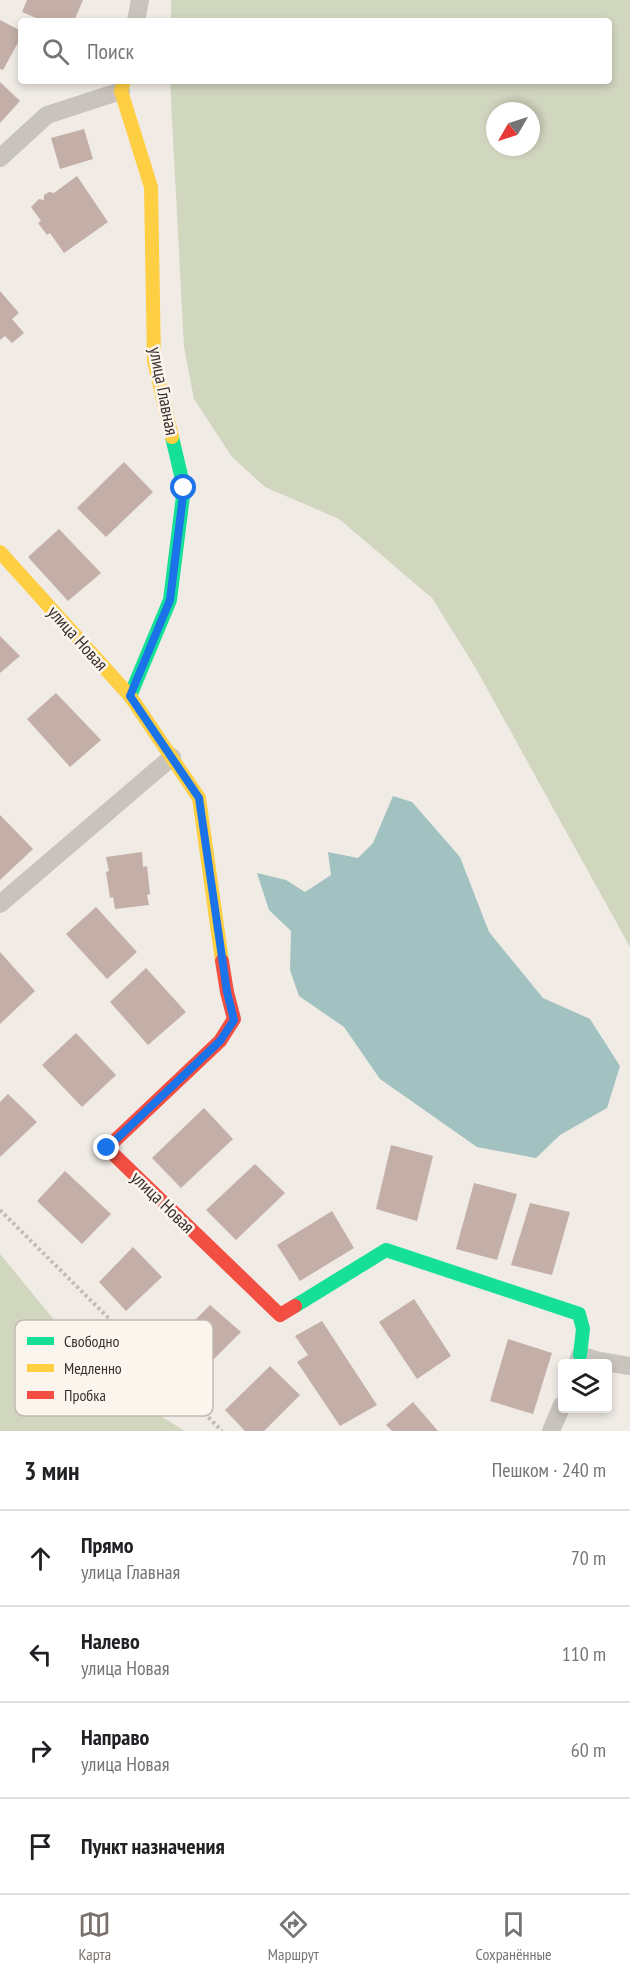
<!DOCTYPE html>
<html lang="ru">
<head>
<meta charset="utf-8">
<style>
  :root { --surface:#fff; --page:#f2f2f2; --text:#202124; --muted:#757577; --line:#e0e0e0; --accent:#7a716c }
  body { margin:0; font-family:"PT Sans Narrow",sans-serif; background:var(--page); color:var(--text) }
  .controls { position:absolute; right:18px; bottom:18px; display:grid; overflow:hidden; border-radius:6px; box-shadow:0 3px 9px #0003 }
  .controls button { width:54px; height:54px; display:grid; place-items:center; padding:0; border:0; border-bottom:2px solid var(--line); background:var(--surface); color:var(--text); font:30px sans-serif }
  .compass { position:absolute; left:486px; top:102px; width:54px; height:54px; border-radius:50%; background:var(--surface); box-shadow:0 3px 9px #0003; rotate:231deg }
  .stop { position:absolute; width:18px; height:18px; margin:-14px; border:4px solid #1a73e8; border-radius:50%; background:#fff }
  .stop.end { background:#1a73e8; border-color:#fff; box-shadow:0 2px 6px #0008 }
  .list { margin:0; padding:0; list-style:none }
  h2 { display:flex; justify-content:space-between; align-items:center; height:78px; margin:0; padding:0 24px; font-size:26px }
  h2 small { font-size:20px; font-weight:400; color:var(--muted) }
  .list li { display:grid; grid-template-columns:39px 1fr auto; gap:18px; align-items:center; box-sizing:border-box; height:96px; padding:0 24px; border-top:2px solid var(--line) }
  .list b { display:block; font-size:22px; white-space:nowrap }
  .list p { margin:0; font-size:20px; white-space:nowrap; color:var(--muted) }
  .list em { font-size:20px; font-style:normal; color:var(--muted) }
  .icon { flex:none; width:33px; height:33px; fill:none; stroke:currentColor; stroke-width:2; stroke-linecap:round; stroke-linejoin:round }
  .map { position:relative; flex:none; width:630px; height:1431px; overflow:hidden }
  .search { position:absolute; background:var(--surface); box-shadow:0 3px 9px #0003; left:18px; right:18px; top:18px; height:66px; display:flex; align-items:center; gap:15px; box-sizing:border-box; padding:0 21px; border-radius:6px; color:var(--muted); font-size:22px }
  .sheet { height:462px; background:var(--surface) }
  nav { display:flex; justify-content:space-around; align-items:center; box-sizing:border-box; height:84px; border-top:2px solid var(--line); background:var(--surface); font-size:16px; color:var(--muted) }
  nav a { display:grid; justify-items:center; gap:3px }
  nav .on { color:var(--accent) }
  .map>svg:first-child { display:block }
  .green { fill:#d1d6bf; fill-rule:evenodd }
  .water { fill:#a1c2c1 }
  .building { fill:#c3afa7 }
  .lines { fill:none; stroke-linecap:round; stroke-linejoin:round }
  .path { stroke:#c2bbb6; stroke-width:4; stroke-dasharray:3 3; stroke-linecap:butt }
  .street { stroke:#c9c3be; stroke-width:18 }
  .fast { stroke:#16e098; stroke-width:14 }
  .slow { stroke:#ffcf43; stroke-width:14 }
  .jam { stroke:#f24e42; stroke-width:14 }
  .route { stroke:#1a73e8; stroke-width:8 }
  .labels { text-anchor:middle; dominant-baseline:central; stroke-width:5; stroke-linejoin:round; paint-order:stroke }
  .street-label { font-size:18px; fill:#3b302b; stroke:#fbf5ee }
  .key { fill:#fbf5ee; stroke:#c1bab4; stroke-width:1.5 }
  .key-label { font-size:16px; fill:#3b302b }
</style>
</head>
<body>
<div class="map">
<svg width="630" height="1431" viewBox="0 0 630 1431">
  <rect width="100%" height="100%" fill="#f0ebe5"/>
  <g class="green">
    <path d="M171,0H630V947L475,667L432,598L339,519L265,487L232,457L194,399L184,347L170,81H609V21H171ZM495,111H531V147H495Z"/>
    <path d="M0,1254L105,1382L185,1431H0Z"/>
  </g>
  <path class="water" d="M393,796L412,802L460,857L489,932L543,998L590,1019L620,1066L607,1108L560,1135L536,1158L477,1147L380,1079L344,1027L299,996L290,970L291,931L269,910L257,873L286,880L305,892L331,875L328,852L358,858L373,843Z"/>
  <g class="building">
    <path d="M27,0H83L74,21H43L22,12Z"/>
    <path d="M0,20L21,31V37L3,70L0,69Z"/>
    <path d="M0,82L20,101L0,123Z"/>
    <path d="M84,129L93,159L60,169L51,138Z"/>
    <path d="M77,176L108,222L64,253L50,233L47,235L38,223L41,221L31,207L39,199L44,200V195L49,192L54,193Z"/>
    <path d="M0,291L19,313L12,319L24,333L12,343L5,336L0,340Z"/>
    <path d="M124,462L153,492L106,537L77,508Z"/>
    <path d="M59,529L101,573L68,601L28,557Z"/>
    <path d="M0,636L20,656L0,673Z"/>
    <path d="M56,693L101,740L70,767L27,719Z"/>
    <path d="M0,815L33,849L0,880Z"/>
    <path d="M142,852L143,867L147,866L150,894L147,895L149,905L115,909L113,897L110,898L106,872L109,871L106,857Z"/>
    <path d="M96,907L137,952L107,979L66,934Z"/>
    <path d="M0,952L35,991L0,1024Z"/>
    <path d="M146,968L186,1012L148,1045L110,1002Z"/>
    <path d="M76,1033L116,1075L82,1107L42,1065Z"/>
    <path d="M8,1094L37,1122L0,1157V1102Z"/>
    <path d="M204,1108L233,1139L181,1188L152,1158Z"/>
    <path d="M391,1145L433,1156L417,1221L376,1209Z"/>
    <path d="M255,1164L285,1193L236,1240L206,1210Z"/>
    <path d="M65,1171L111,1214L82,1244L37,1201Z"/>
    <path d="M474,1183L517,1194L497,1260L456,1249Z"/>
    <path d="M530,1203L570,1212L552,1275L511,1265Z"/>
    <path d="M332,1211L354,1248L300,1281L277,1245Z"/>
    <path d="M133,1247L162,1277L126,1311L99,1282Z"/>
    <path d="M414,1299L451,1356L417,1379L379,1322Z"/>
    <path d="M210,1305L241,1332L194,1379L166,1350Z"/>
    <path d="M322,1321L377,1405L340,1426L297,1362L308,1355L295,1336Z"/>
    <path d="M508,1339L552,1353L533,1414L490,1401Z"/>
    <path d="M270,1366L300,1395L264,1431H245L225,1410Z"/>
    <path d="M413,1402L438,1431H392L386,1425Z"/>
  </g>
  <g class="lines">
    <path class="path" d="M0,1210L222,1431"/>
    <g class="street">
      <path d="M136,21L140,0"/>
      <path d="M0,158L47,115L121,91"/>
      <path d="M0,904L172,757"/>
      <path d="M577,1364L580,1355L600,1361L630,1366"/>
      <path d="M551,1431L562,1405"/>
    </g>
    <g class="fast">
      <path d="M130,696L170,600L184,488L172,437"/>
      <path d="M295,1306L386,1250L579,1314L583,1329L580,1355"/>
    </g>
    <g class="slow">
      <path d="M124,81L121,91L151,187L154,361L172,437"/>
      <path d="M0,552L130,696L199,798L222,961"/>
    </g>
    <path class="jam" d="M222,961L227,992L234,1019L220,1041L107,1148L280,1315L295,1306"/>
  </g>
  <g class="lines">
    <path class="route" d="M107,1148L220,1041L234,1020L227,992L199,798L130,696L170,600L184,488"/>
  </g>
  <g class="labels">
    <g class="street-label">
      <text transform="translate(164 391) rotate(79)">улица Главная</text>
      <text transform="translate(78 638) rotate(48)">улица Новая</text>
      <text transform="translate(163 1202) rotate(44)">улица Новая</text>
    </g>
  </g>
  <rect x="15" y="1320" width="198" height="96" rx="9" class="key"/>
  <rect x="27" y="1337" width="27" height="8" fill="#16e098"/>
  <rect x="27" y="1364" width="27" height="8" fill="#ffcf43"/>
  <rect x="27" y="1391" width="27" height="8" fill="#f24e42"/>
  <g class="key-label">
    <text x="64" y="1347">Свободно</text>
    <text x="64" y="1374">Медленно</text>
    <text x="64" y="1401">Пробка</text>
  </g>
</svg>
<div class="controls">
<button><svg class="icon" aria-label="layers" viewBox="0 0 24 24"><path d="M12 4l9 5-9 5-9-5zM3 14l9 5 9-5"/></svg></button>
</div>
<svg class="compass" viewBox="-18 -18 36 36"><path d="M0-13l5 13h-10z" fill="#e53935"/><path d="M0 13l5-13h-10z" fill="#757577"/></svg>
<div class="stop" style="left:184px;top:488px"></div>
<div class="stop end" style="left:107px;top:1148px"></div>
<div class="search"><svg class="icon" aria-label="search" viewBox="0 0 24 24"><circle cx="10" cy="10" r="6"/><path d="M15 15l6 6"/></svg>Поиск</div>
</div>
<section class="sheet">
<h2>3 мин<small>Пешком · 240 m</small></h2>
<ul class="list">
<li><svg class="icon" aria-label="ahead" viewBox="0 0 24 24"><path d="M12 20V5M6 11l6-6 6 6"/></svg><div><b>Прямо</b><p>улица Главная</p></div><em>70 m</em></li>
<li><svg class="icon" aria-label="left" viewBox="0 0 24 24"><path d="M17 20v-9H6M10 6l-5 5 5 5"/></svg><div><b>Налево</b><p>улица Новая</p></div><em>110 m</em></li>
<li><svg class="icon" aria-label="right" viewBox="0 0 24 24"><path d="M7 20v-9h11M14 6l5 5-5 5"/></svg><div><b>Направо</b><p>улица Новая</p></div><em>60 m</em></li>
<li><svg class="icon" aria-label="arrive" viewBox="0 0 24 24"><path d="M6 21V4h12l-3 4 3 4H6"/></svg><div><b>Пункт назначения</b></div></li>
</ul>
</section>
<nav>
<a class="on"><svg class="icon" aria-label="map" viewBox="0 0 24 24"><path d="M3 6l6-2 6 2 6-2v14l-6 2-6-2-6 2zM9 4v14M15 6v14"/></svg>Карта</a>
<a><svg class="icon" aria-label="directions" viewBox="0 0 24 24"><path d="M12 3l9 9-9 9-9-9zM9 14v-3h6M13 9l2 2-2 2"/></svg>Маршрут</a>
<a><svg class="icon" aria-label="saved" viewBox="0 0 24 24"><path d="M7 4h10v16l-5-4-5 4z"/></svg>Сохранённые</a>
</nav>
</body>
</html>
